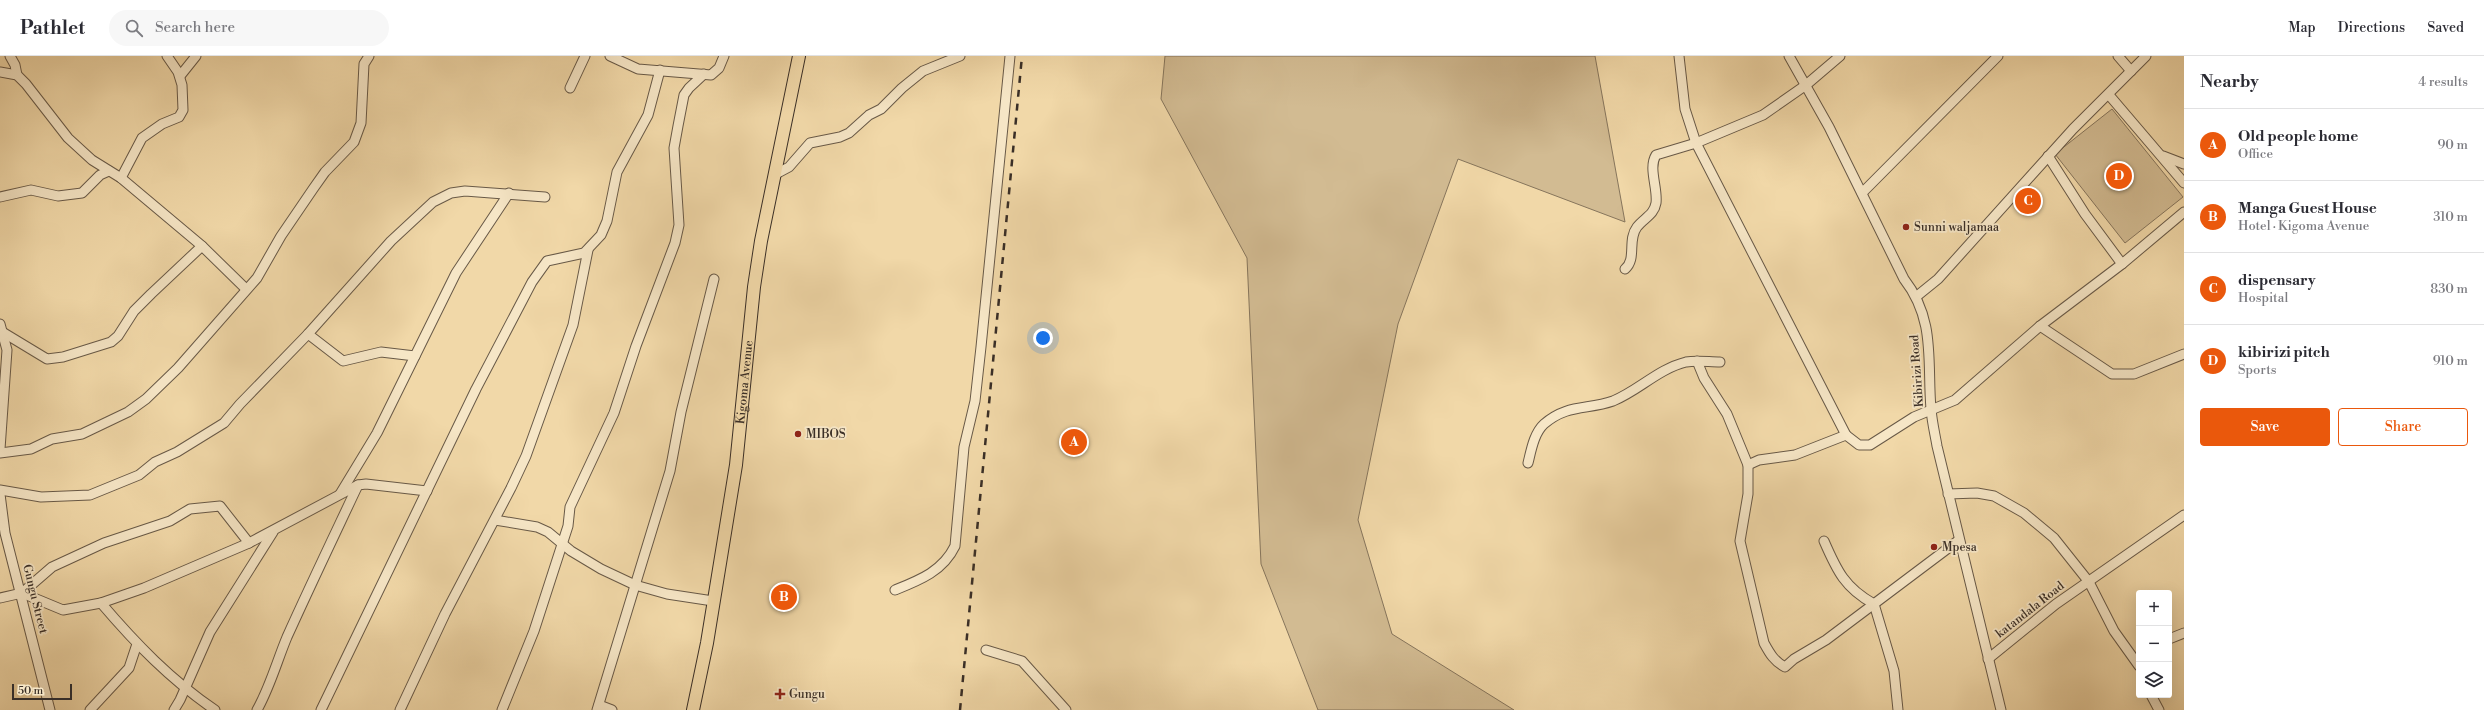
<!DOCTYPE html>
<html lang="en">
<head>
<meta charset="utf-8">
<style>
  :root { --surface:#fff; --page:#f7f7f7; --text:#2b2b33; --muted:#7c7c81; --line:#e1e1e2; --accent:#ea580c }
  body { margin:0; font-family:"Libre Bodoni",serif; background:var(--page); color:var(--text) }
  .controls { position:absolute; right:12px; bottom:12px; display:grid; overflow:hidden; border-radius:4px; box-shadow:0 4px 16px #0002 }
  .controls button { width:36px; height:36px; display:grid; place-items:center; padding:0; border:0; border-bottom:1px solid var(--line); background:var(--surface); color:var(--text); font:20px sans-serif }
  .scale { position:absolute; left:12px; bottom:10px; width:60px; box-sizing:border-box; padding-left:4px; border:2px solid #3a2f27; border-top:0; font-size:11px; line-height:14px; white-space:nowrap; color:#3a2f27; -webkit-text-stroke:3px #f6e6c6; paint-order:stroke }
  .you { position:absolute; left:1043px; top:282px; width:14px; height:14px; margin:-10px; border:3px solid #fff; border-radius:50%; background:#1a73e8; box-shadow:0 0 0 6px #1a73e833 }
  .badge { display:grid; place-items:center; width:26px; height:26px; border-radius:50%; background:var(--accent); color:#fff; font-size:13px; font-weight:700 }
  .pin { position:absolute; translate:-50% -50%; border:2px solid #fff; box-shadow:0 1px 4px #0006 }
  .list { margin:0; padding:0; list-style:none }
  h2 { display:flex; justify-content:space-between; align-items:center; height:52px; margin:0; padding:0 16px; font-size:17px }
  h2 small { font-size:13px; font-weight:400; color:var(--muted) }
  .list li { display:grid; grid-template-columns:26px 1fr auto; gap:12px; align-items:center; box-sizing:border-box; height:72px; padding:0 16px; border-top:1px solid var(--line) }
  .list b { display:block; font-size:15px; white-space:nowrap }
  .list p { margin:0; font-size:13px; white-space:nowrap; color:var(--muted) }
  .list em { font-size:13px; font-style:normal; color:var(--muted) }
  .actions { display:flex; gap:8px; padding:12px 16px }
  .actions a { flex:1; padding:9px 0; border:1px solid var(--accent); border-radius:4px; text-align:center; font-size:14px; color:var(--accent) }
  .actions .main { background:var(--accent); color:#fff }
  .icon { flex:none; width:22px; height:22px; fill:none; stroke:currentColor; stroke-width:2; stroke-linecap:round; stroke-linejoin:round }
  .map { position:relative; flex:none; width:2184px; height:654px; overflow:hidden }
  header { display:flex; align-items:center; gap:24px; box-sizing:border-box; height:56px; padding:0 20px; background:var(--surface); border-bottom:1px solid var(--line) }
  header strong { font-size:19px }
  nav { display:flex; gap:22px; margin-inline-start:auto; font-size:14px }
  .search { width:280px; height:36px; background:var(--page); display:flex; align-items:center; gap:10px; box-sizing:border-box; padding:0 14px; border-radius:22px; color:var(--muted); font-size:15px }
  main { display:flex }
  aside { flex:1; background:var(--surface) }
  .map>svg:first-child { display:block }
  .green { fill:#d2bb92; stroke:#86755c }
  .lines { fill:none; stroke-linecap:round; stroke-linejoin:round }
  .minor-casing { stroke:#685947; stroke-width:11 }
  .major-casing { stroke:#3a2f27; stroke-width:14 }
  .minor { stroke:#f6e6c6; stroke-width:9 }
  .major { stroke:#f1d8a8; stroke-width:12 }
  .rail { stroke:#3a2f27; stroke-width:2.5; stroke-dasharray:7 7; stroke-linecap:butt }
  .poi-dot { fill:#8f2418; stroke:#f6e6c6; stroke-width:1.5 }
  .labels { text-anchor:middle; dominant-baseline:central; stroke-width:3.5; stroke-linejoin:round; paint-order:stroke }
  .poi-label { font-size:12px; fill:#3a2f27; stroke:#f6e6c6; text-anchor:start }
  .street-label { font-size:12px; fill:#3a2f27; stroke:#f6e6c6 }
</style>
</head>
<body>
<header>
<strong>Pathlet</strong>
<div class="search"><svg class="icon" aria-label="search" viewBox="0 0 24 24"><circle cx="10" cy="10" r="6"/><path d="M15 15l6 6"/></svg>Search here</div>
<nav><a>Map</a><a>Directions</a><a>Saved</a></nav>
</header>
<main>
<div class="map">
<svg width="2184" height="654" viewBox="0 0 2184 654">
  <rect width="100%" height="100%" fill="#f1d8a8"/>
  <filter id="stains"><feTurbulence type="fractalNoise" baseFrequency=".005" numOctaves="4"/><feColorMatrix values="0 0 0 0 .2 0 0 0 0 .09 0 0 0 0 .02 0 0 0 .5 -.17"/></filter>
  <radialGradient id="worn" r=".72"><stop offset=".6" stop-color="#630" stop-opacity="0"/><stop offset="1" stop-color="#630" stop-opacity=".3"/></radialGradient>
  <g class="green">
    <path d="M1165,0H1595L1625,166L1458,103L1398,268L1358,464L1392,578L1514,654H1318L1261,508L1247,202L1161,43Z"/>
    <path d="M2112,53L2183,141L2125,187L2055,98Z"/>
  </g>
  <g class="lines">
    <g class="minor-casing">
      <g id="minor">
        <path d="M10,0L15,9L17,19"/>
        <path d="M610,0L638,13L711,19L719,12L724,0"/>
        <path d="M1679,0L1685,53L1696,87L1846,379"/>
        <path d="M1789,0L1829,71L1904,223C1936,264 1927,306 1931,353C1932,366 1935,378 1937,390L2001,654"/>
        <path d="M2118,0L2131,15"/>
        <path d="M0,16L17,19L26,28L68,82L92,104L121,122L202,190L246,233"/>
        <path d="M180,20L196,0"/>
        <path d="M570,32L585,0"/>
        <path d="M2109,39L2184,127"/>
        <path d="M2048,100L2085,158L2122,208"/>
        <path d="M2163,100L2184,108"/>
        <path d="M774,119L789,111L810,87L840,81L849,77L869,59L881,53L902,32L923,15L960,0"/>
        <path d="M121,122L142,82L162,68L179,61L183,54L182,29L178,16L167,0"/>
        <path d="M1862,137L1998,0"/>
        <path d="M0,141L31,134L58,140L82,137L100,119L109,115"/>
        <path d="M1625,213C1637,203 1627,184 1637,171C1644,162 1654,159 1656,147C1658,132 1648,112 1656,99L1696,87L1763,59L1806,29L1840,0"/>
        <path d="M1917,240L1938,223L2073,73L2146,0"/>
        <path d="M0,268L7,294L0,393"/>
        <path d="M2040,270L2112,318H2134L2184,298"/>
        <path d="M4,277L47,303L63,301L111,286L118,280L134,255L151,238L202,190"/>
        <path d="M308,278L343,305L381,296L415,300"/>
        <path d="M1697,305L1704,322L1727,358L1748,409V438L1740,485L1764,587C1770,598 1774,605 1785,611L1794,603L1826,584L1959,484"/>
        <path d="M0,397L31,393L52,383L82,378L128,356L146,343L178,312L257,222L281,180L313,133L325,116L354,86L361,67L364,8L369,0"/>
        <path d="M1528,407C1531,395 1534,377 1544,368C1567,348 1587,354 1613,345C1638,335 1658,313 1686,306C1697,304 1709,306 1720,306"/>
        <path d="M1748,409L1759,404L1795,399L1846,379L1859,389H1870L1914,361L1955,344L2040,270L2122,208L2184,156"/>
        <path d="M0,434L41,441L90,439L139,419L155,406L177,396L224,367L240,348L308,278L391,185L433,146L451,137L465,135L545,141"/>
        <path d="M0,438L5,477L50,654"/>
        <path d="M340,438L377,377L456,217L509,137"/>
        <path d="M1948,438L1977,437L1994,440L2024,457L2054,482L2089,526L2114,575L2139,610"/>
        <path d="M495,464L537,471L548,476L571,495L601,513L635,529L667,538L713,545"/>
        <path d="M1824,485C1837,515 1845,532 1874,548L1894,615L1898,654"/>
        <path d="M895,534C920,524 943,515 955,490L964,391L975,345L981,291L1010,0"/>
        <path d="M22,537L63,554L101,547L144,532L249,487L358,429L366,428L427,435"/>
        <path d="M0,542L22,537L52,511L104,487L170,465L190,453L220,450L249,487"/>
        <path d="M101,547C136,588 171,624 215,654"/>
        <path d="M2169,583L2184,577"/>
        <path d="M986,594L1022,605L1066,654"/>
        <path d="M1988,603L2056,548L2184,459"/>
        <path d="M2151,639L2159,654"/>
        <path d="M599,649L612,654"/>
        <path d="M90,654L129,612L137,588"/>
        <path d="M174,654L180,644L210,576L273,476"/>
        <path d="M257,654C270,631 277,605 287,581C310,530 334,480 358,429"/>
        <path d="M321,654L476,333L532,226L547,205L584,197L601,179L607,165L617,116L648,59L660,14"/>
        <path d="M400,654L445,558L511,432L526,400L573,269L588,194"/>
        <path d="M502,654L534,575L568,470L570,451L614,357L636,290L675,187L679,169L674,92L678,70L684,39L689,32L704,18"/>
        <path d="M597,654L670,415L681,356L714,223"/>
      </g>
    </g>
    <g class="major-casing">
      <g id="major">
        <path id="s1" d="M693,654L707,587L736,409L754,231L761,185L799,0"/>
      </g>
    </g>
    <use href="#minor" class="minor"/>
    <use href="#major" class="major"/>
    <path class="rail" d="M960,654L1022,0"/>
  </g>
  <g class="poi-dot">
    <circle cx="1906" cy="171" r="4"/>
    <circle cx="798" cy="378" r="4"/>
    <circle cx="1934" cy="491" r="4"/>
    <path d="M778 632h4v4h4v4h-4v4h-4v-4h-4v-4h4z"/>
  </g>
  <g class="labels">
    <g class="poi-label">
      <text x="1914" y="171">Sunni waljamaa</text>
      <text x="806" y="378">MIBOS</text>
      <text x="1942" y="491">Mpesa</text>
      <text x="789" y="638">Gungu</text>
    </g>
    <g class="street-label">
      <text transform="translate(1917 315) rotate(-94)">Kibirizi Road</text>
      <text stroke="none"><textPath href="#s1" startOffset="332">Kigoma Avenue</textPath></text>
      <text transform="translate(35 543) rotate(76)">Gungu Street</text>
      <text transform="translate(2030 554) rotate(-38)">katandala Road</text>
    </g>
  </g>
  <rect width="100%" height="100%" filter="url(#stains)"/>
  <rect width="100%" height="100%" fill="url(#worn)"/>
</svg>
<div class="controls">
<button>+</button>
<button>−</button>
<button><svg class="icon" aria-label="layers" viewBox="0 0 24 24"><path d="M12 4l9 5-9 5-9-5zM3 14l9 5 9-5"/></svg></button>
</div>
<div class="scale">50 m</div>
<div class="you"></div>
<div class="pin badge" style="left:1074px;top:386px">A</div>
<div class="pin badge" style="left:784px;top:541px">B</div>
<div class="pin badge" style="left:2028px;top:145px">C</div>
<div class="pin badge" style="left:2119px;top:120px">D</div>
</div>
<aside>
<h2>Nearby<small>4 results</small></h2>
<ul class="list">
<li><span class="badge">A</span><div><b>Old people home</b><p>Office</p></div><em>90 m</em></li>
<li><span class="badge">B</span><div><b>Manga Guest House</b><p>Hotel · Kigoma Avenue</p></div><em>310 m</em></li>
<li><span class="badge">C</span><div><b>dispensary</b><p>Hospital</p></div><em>830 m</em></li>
<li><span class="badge">D</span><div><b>kibirizi pitch</b><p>Sports</p></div><em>910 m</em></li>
</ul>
<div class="actions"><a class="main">Save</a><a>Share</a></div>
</aside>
</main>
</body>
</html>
